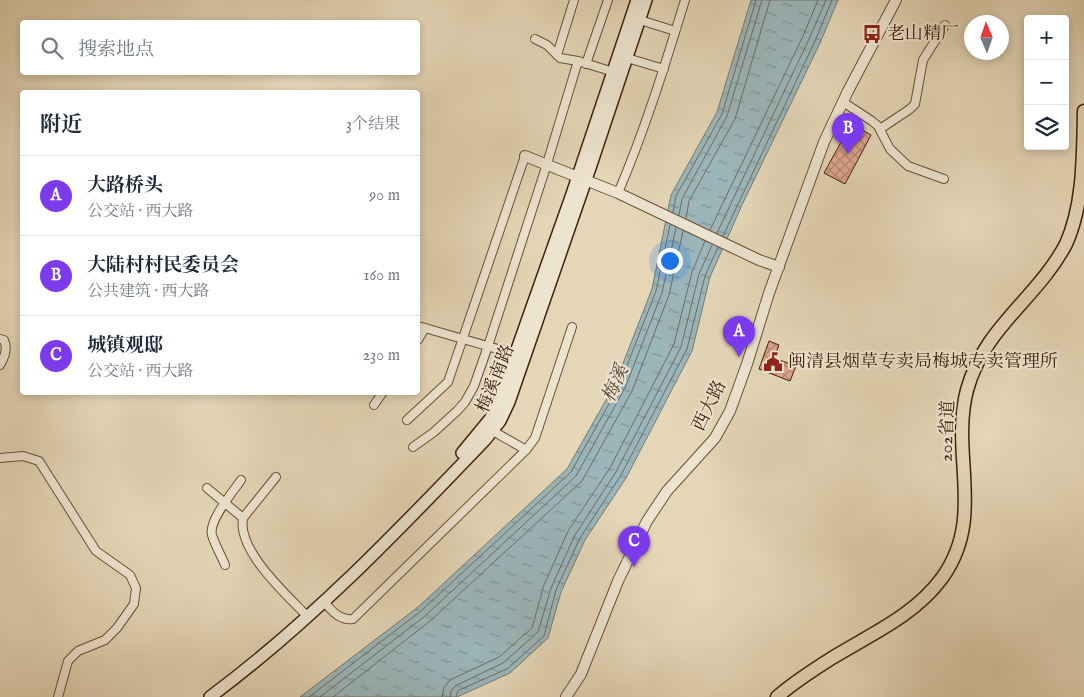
<!DOCTYPE html>
<html lang="zh">
<head>
<meta charset="utf-8">
<style>
  :root { --surface:#fff; --page:#f6f6f7; --text:#1f2937; --muted:#747a83; --line:#e0e1e3; --accent:#7c3aed }
  body { margin:0; font-family:"IM FELL English","Noto Serif SC",serif; background:var(--page); color:var(--text) }
  .controls { position:absolute; right:15px; top:15px; display:grid; overflow:hidden; border-radius:5px; box-shadow:0 2px 8px #0003 }
  .controls button { width:45px; height:45px; display:grid; place-items:center; padding:0; border:0; border-bottom:1px solid var(--line); background:var(--surface); color:var(--text); font:25px sans-serif }
  .compass { position:absolute; left:964px; top:15px; width:45px; height:45px; border-radius:50%; background:var(--surface); box-shadow:0 2px 8px #0003; rotate:358deg }
  .you { position:absolute; left:669px; top:260px; width:18px; height:18px; margin:-12px; border:4px solid #fff; border-radius:50%; background:#1a73e8; box-shadow:0 0 0 8px #1a73e833 }
  .badge { display:grid; place-items:center; width:32px; height:32px; border-radius:50%; background:var(--accent); color:#fff; font-size:16px; font-weight:700 }
  .pin { position:absolute; translate:-50% -41px; filter:drop-shadow(0 1px 2px #0008) }
  .pin::after { content:''; position:absolute; top:26px; width:18px; height:15px; background:inherit; clip-path:polygon(0 0,100% 0,50% 100%) }
  .list { margin:0; padding:0; list-style:none }
  h2 { display:flex; justify-content:space-between; align-items:center; height:65px; margin:0; padding:0 20px; font-size:21px }
  h2 small { font-size:16px; font-weight:400; color:var(--muted) }
  .list li { display:grid; grid-template-columns:32px 1fr auto; gap:15px; align-items:center; box-sizing:border-box; height:80px; padding:0 20px; border-top:1px solid var(--line) }
  .list b { display:block; font-size:19px; white-space:nowrap }
  .list p { margin:0; font-size:16px; white-space:nowrap; color:var(--muted) }
  .list em { font-size:16px; font-style:normal; color:var(--muted) }
  .icon { flex:none; width:28px; height:28px; fill:none; stroke:currentColor; stroke-width:2; stroke-linecap:round; stroke-linejoin:round }
  .map { position:relative; flex:none; width:1084px; height:697px; overflow:hidden }
  .search { position:absolute; background:var(--surface); box-shadow:0 2px 8px #0003; left:20px; top:20px; width:400px; height:55px; display:flex; align-items:center; gap:12px; box-sizing:border-box; padding:0 18px; border-radius:5px; color:var(--muted); font-size:19px }
  .panel { position:absolute; background:var(--surface); box-shadow:0 2px 8px #0003; left:20px; top:90px; width:400px; height:305px; border-radius:5px }
  .map>svg:first-child { display:block }
  .water { fill:url(#water-ripples); stroke:#777a74 }
  .lines { fill:none; stroke-linecap:round; stroke-linejoin:round }
  .shore { stroke:#6e6b62; stroke-width:1 }
  .building { fill:url(#building-cross-hatch); stroke:#40200a }
  .minor-casing { stroke:#694e35; stroke-width:10 }
  .tertiary-casing { stroke:#694e35; stroke-width:12 }
  .secondary-casing { stroke:#40200a; stroke-width:14 }
  .primary-casing { stroke:#40200a; stroke-width:15 }
  .minor { stroke:#ede4d0; stroke-width:8 }
  .tertiary { stroke:#ede4d0; stroke-width:10 }
  .secondary { stroke:#ede4d0; stroke-width:11 }
  .primary { stroke:#e4d6b7; stroke-width:12 }
  .labels { text-anchor:middle; dominant-baseline:central; stroke-width:4; stroke-linejoin:round; paint-order:stroke }
  .poi-label { font-size:18px; fill:#40200a; stroke:#ede4d0; text-anchor:start }
  .street-label { font-size:18px; fill:#40200a; stroke:#ede4d0 }
  .water-label { font-size:19px; font-style:italic; fill:#574636; stroke:#ede4d0 }
</style>
</head>
<body>
<div class="map">
<svg width="1084" height="697" viewBox="0 0 1084 697">
  <defs>
    <pattern id="water-ripples" width="26" height="14" patternUnits="userSpaceOnUse" patternTransform="scale(1.25)"><rect width="26" height="14" fill="#9bb6ba"/><path d="M2 4q2-2 4 0t4 0M15 11q2-2 4 0t4 0" fill="none" stroke="#809495"/></pattern>
    <pattern id="building-cross-hatch" width="8" height="8" patternUnits="userSpaceOnUse" patternTransform="scale(1.25)"><rect width="8" height="8" fill="#e0a791"/><path d="M0 0l8 8M0 8l8-8" fill="none" stroke="#b78875"/></pattern>
  </defs>
  <rect width="100%" height="100%" fill="#e4d6b7"/>
  <filter id="stains"><feTurbulence type="fractalNoise" baseFrequency=".004" numOctaves="4"/><feColorMatrix values="0 0 0 0 .2 0 0 0 0 .09 0 0 0 0 .02 0 0 0 .5 -.17"/></filter>
  <radialGradient id="worn" r=".72"><stop offset=".6" stop-color="#630" stop-opacity="0"/><stop offset="1" stop-color="#630" stop-opacity=".3"/></radialGradient>
  <path class="water" d="M751,0H838L820,43L742,205L710,277L692,351L626,478L585,540L561,592L548,638L510,673L457,697H300L418,607L567,469L615,384L652,289L671,195L717,112Z"/>
  <g class="lines">
    <g class="shore">
      <path d="M673,212L676,196L722,114L756,0"/>
      <path d="M679,215L682,199L727,116L762,0"/>
      <path d="M686,218L689,201L735,119L770,0"/>
      <path d="M710,230L803,36L818,0"/>
      <path d="M717,233L809,39L826,0"/>
      <path d="M723,236L815,41L832,0"/>
      <path d="M309,697L421,611L571,472L619,386L656,291L670,225"/>
      <path d="M320,697L425,616L576,476L625,388L662,293L676,228"/>
      <path d="M333,697L430,621L582,481L632,391L669,295L683,231"/>
      <path d="M442,697L444,688L450,680L499,657L532,628L544,585L568,531L610,468L674,344L692,272L705,241"/>
      <path d="M450,697L451,691L455,686L503,663L538,632L551,588L575,535L616,472L681,347L699,274L712,245"/>
      <path d="M456,697L457,693L459,690L507,669L544,636L556,590L580,538L621,475L687,349L705,276L718,247"/>
    </g>
  </g>
  <g class="building">
    <path d="M851,124L871,135L845,184L824,173Z"/>
    <path d="M769,341L779,345L774,358L796,366L790,381L759,369Z"/>
  </g>
  <g class="lines">
    <g class="minor-casing">
      <g id="minor">
        <path d="M640,20L675,31"/>
        <path d="M535,39L547,45L560,58L578,61"/>
        <path d="M557,55L574,0"/>
        <path d="M627,58L664,69"/>
        <path d="M586,64L608,0"/>
        <path d="M843,102L872,121L878,126L890,149L908,166L944,179"/>
        <path d="M880,129L910,109L915,104L923,60L945,25"/>
        <path d="M618,193C645,130 665,65 685,0"/>
        <path d="M418,326L515,354"/>
        <path d="M0,339L4,340C8,349 5,357 0,365"/>
        <path d="M418,340L425,328"/>
        <path d="M374,405L383,392"/>
        <path d="M407,420L448,382L525,156"/>
        <path d="M493,431L526,450"/>
        <path d="M413,447L434,432L457,411L465,402L474,386L488,346L546,167L578,61L617,73"/>
        <path d="M0,458L23,456L39,461L96,551L130,575L136,588L134,604L117,628L105,640L78,651L68,661L58,697"/>
        <path d="M207,488L243,518C237,551 287,595 308,617"/>
        <path d="M243,518L276,477"/>
        <path d="M225,565C221,555 215,545 212,535C208,521 233,492 241,480"/>
        <path d="M324,602C332,611 340,621 353,619L526,450L535,438L572,327"/>
      </g>
    </g>
    <g class="tertiary-casing">
      <g id="tertiary">
        <path d="M525,156L618,193L759,260L779,267"/>
        <path d="M566,697L581,674L618,581L647,521L667,491L715,438L730,411L747,364L769,293L824,142L848,91L896,0"/>
      </g>
    </g>
    <g class="secondary-casing">
      <g id="secondary">
        <path d="M462,453L490,419L499,400L572,194L637,0"/>
        <path d="M210,697C311,622 398,531 485,440L500,421L509,402L590,168L646,0"/>
      </g>
    </g>
    <g class="primary-casing">
      <path id="primary" d="M777,697C794,682 813,670 832,658C871,634 914,616 942,578C986,517 950,455 967,390C984,327 1037,299 1066,244C1084,204 1083,155 1084,111"/>
    </g>
    <use href="#minor" class="minor"/>
    <use href="#tertiary" class="tertiary"/>
    <use href="#secondary" class="secondary"/>
    <use href="#primary" class="primary"/>
  </g>
  <defs>
    <g id="bus-bare" transform="scale(1.5)"><path d="M-5-6H5V4H4V6H2V4H-2V6H-4V4H-5ZM-3.5-4V0h7V-4ZM-3.5 1.2v1.5H-2V1.2ZM2 1.2v1.5H3.5V1.2Z" fill="#8f2418" stroke="#ede4d0" stroke-width="2.5" paint-order="stroke"/></g>
    <g id="civic-bare" transform="scale(1.5)"><path d="M-.6-6.5H3V-4.5H.6V-3L4-1V1h2V6H-6V1h2V-1L-.6-3ZM-1.2 2.5V6h2.4V2.5Z" fill="#8f2418" stroke="#ede4d0" stroke-width="2.5" paint-order="stroke"/></g>
  </defs>
  <g fill-rule="evenodd">
    <use href="#bus-bare" x="872" y="34"/>
    <use href="#civic-bare" x="773" y="362"/>
  </g>
  <g class="labels">
    <g class="poi-label">
      <text x="887" y="34">老山精厂</text>
      <text x="788" y="362">闽清县烟草专卖局梅城专卖管理所</text>
    </g>
    <g class="street-label">
      <text transform="translate(496 379) rotate(-68)">梅溪南路</text>
      <text transform="translate(710 406) rotate(-64)">西大路</text>
      <text transform="translate(948 431) rotate(-88)">202省道</text>
    </g>
    <g class="water-label">
      <text transform="translate(616 384) rotate(-66)">梅溪</text>
    </g>
  </g>
  <rect width="100%" height="100%" filter="url(#stains)"/>
  <rect width="100%" height="100%" fill="url(#worn)"/>
</svg>
<div class="controls">
<button>+</button>
<button>−</button>
<button><svg class="icon" aria-label="layers" viewBox="0 0 24 24"><path d="M12 4l9 5-9 5-9-5zM3 14l9 5 9-5"/></svg></button>
</div>
<svg class="compass" viewBox="-18 -18 36 36"><path d="M0-13l5 13h-10z" fill="#e53935"/><path d="M0 13l5-13h-10z" fill="#747a83"/></svg>
<div class="you"></div>
<div class="pin badge" style="left:739px;top:357px">A</div>
<div class="pin badge" style="left:848px;top:154px">B</div>
<div class="pin badge" style="left:634px;top:567px">C</div>
<div class="search"><svg class="icon" aria-label="search" viewBox="0 0 24 24"><circle cx="10" cy="10" r="6"/><path d="M15 15l6 6"/></svg>搜索地点</div>
<section class="panel">
<h2>附近<small>3个结果</small></h2>
<ul class="list">
<li><span class="badge">A</span><div><b>大路桥头</b><p>公交站 · 西大路</p></div><em>90 m</em></li>
<li><span class="badge">B</span><div><b>大陆村村民委员会</b><p>公共建筑 · 西大路</p></div><em>160 m</em></li>
<li><span class="badge">C</span><div><b>城镇观邸</b><p>公交站 · 西大路</p></div><em>230 m</em></li>
</ul>
</section>
</div>
</body>
</html>
